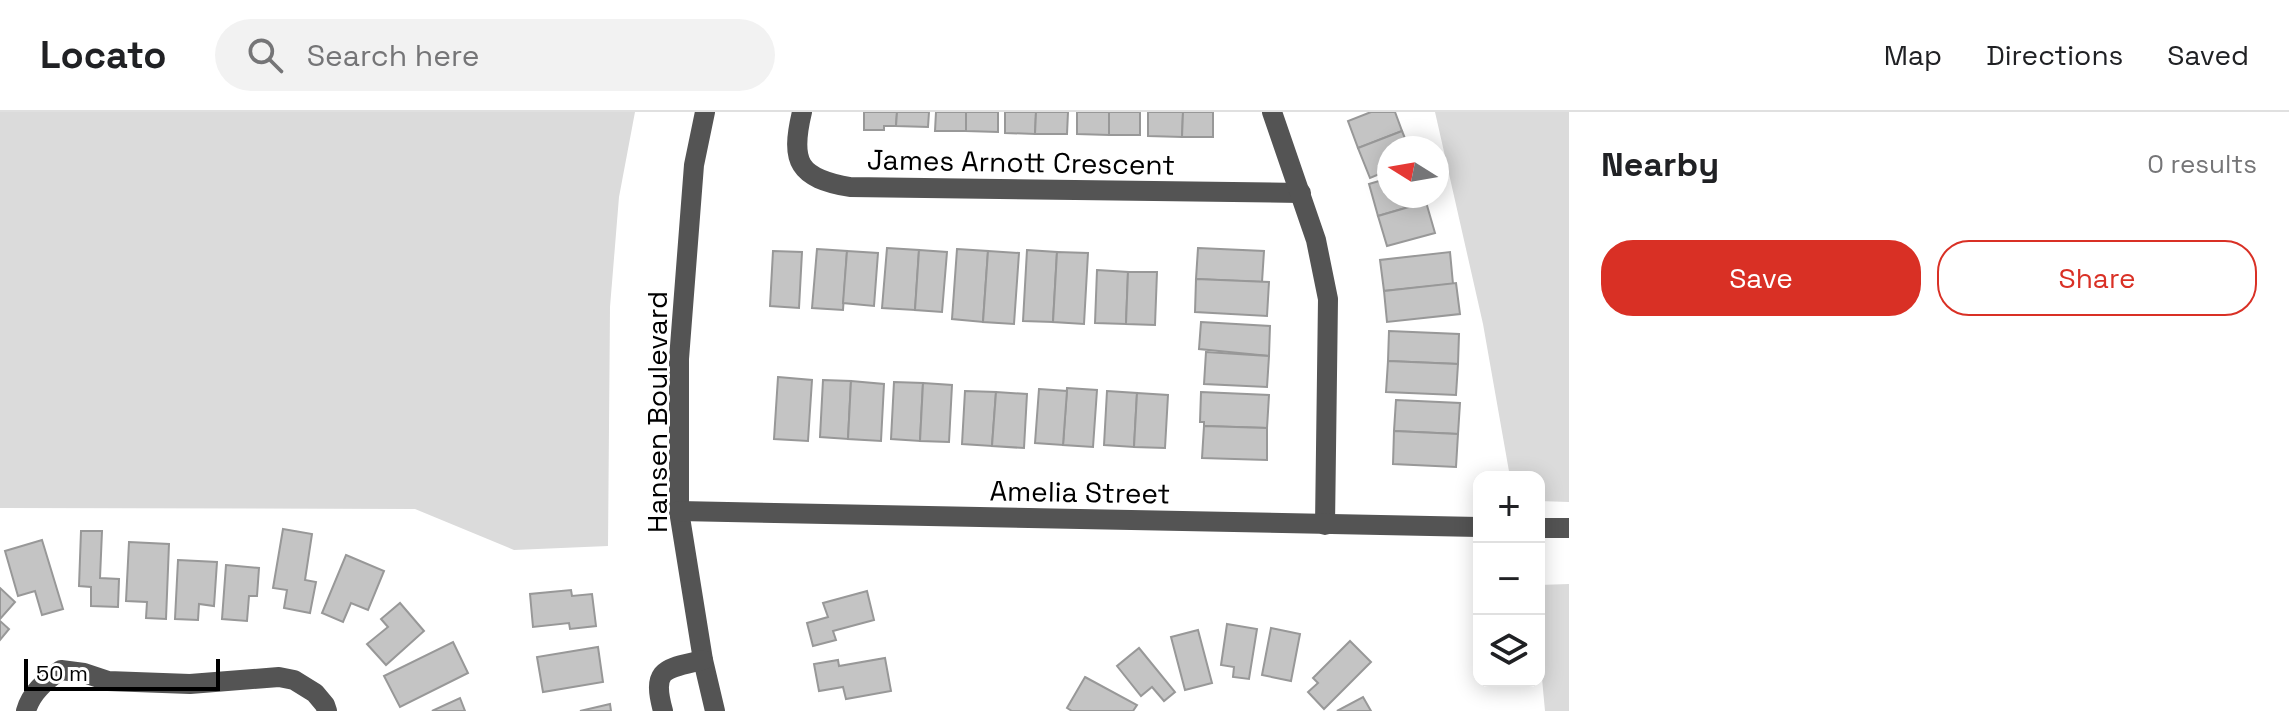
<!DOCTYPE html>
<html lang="en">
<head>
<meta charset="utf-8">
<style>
  :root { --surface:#fff; --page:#f2f2f2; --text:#202124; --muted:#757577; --line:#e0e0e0; --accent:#d93025 }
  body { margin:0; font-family:"Space Grotesk",sans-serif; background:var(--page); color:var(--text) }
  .controls { position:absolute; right:24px; bottom:24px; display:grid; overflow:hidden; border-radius:16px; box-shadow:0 4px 20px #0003 }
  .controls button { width:72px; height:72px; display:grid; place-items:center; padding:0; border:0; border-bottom:2px solid var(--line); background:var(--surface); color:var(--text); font:40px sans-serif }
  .compass { position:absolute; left:1377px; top:24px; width:72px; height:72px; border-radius:50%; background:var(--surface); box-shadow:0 4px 20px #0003; rotate:281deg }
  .scale { position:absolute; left:24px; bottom:20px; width:196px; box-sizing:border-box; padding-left:8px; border:4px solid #000; border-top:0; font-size:22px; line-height:28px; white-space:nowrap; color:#000; -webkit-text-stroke:6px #fff; paint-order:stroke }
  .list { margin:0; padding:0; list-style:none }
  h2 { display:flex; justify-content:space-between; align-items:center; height:104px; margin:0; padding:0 32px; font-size:34px }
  h2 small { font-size:26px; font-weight:400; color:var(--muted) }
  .actions { display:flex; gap:16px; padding:24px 32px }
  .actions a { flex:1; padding:18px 0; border:2px solid var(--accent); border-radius:32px; text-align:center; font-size:28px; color:var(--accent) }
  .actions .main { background:var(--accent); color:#fff }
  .icon { flex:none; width:44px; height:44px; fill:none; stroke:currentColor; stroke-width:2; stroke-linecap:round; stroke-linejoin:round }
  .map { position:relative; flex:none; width:1569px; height:599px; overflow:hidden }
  header { display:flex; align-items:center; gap:48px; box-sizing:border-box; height:112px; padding:0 40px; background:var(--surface); border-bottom:2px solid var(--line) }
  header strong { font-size:38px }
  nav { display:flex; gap:44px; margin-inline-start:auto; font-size:28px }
  .search { width:560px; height:72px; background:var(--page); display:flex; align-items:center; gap:20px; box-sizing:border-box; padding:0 28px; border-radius:44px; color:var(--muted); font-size:30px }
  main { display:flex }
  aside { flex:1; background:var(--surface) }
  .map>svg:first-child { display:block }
  .green { fill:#dbdbdb }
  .building { fill:#c4c4c4; stroke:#989898; stroke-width:2 }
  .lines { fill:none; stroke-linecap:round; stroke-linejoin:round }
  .minor { stroke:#545454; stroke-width:20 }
  .labels { text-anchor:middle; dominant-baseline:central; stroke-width:6; stroke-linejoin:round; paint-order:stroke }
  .street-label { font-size:28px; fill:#000; stroke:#fff }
</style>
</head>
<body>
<header>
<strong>Locato</strong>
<div class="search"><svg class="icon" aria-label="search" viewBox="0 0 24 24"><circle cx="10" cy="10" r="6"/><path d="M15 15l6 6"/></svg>Search here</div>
<nav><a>Map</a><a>Directions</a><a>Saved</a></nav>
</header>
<main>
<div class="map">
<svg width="1569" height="599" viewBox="0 0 1569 599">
  <rect width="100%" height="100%" fill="#fff"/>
  <g class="green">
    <path d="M0,0H635L619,85L610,195L608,434L514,438L415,397L0,396Z"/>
    <path d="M1435,0H1569V390L1539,389V365H1510L1483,212Z"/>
    <path d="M1569,472V599H1545L1539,534V473Z"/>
  </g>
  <g class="building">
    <path d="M864,0H897L896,14H884V18H864Z"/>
    <path d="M897,0H929L928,15L896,14Z"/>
    <path d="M936,0H966V19H935Z"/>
    <path d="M966,0H998V20L966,19Z"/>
    <path d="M1005,0H1036L1035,22L1005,21Z"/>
    <path d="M1036,0H1068L1067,22H1035Z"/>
    <path d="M1077,0H1109V23L1077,22Z"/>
    <rect x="1109" y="0" width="31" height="23"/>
    <path d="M1148,0H1183L1182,25L1148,24Z"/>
    <path d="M1183,0H1213V25H1182Z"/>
    <path d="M1371,0H1395L1402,19L1358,36L1348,9Z"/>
    <path d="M1402,19L1409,36H1389V58L1370,66L1358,36Z"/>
    <path d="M1389,66V84H1425L1426,90L1378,104L1369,72Z"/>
    <path d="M1426,90L1435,121L1387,134L1378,104Z"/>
    <path d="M887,136L919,138L915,198L882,196Z"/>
    <path d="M1198,136L1264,139L1262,170L1196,167Z"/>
    <path d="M817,137L847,139L843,198L812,196Z"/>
    <path d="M957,137L988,139L983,210L952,207Z"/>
    <path d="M919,138L947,140L942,200L915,198Z"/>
    <path d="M1027,138L1057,140L1053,210L1023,209Z"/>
    <path d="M773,139L802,140L799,196L770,194Z"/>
    <path d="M847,139L878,141L874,194L843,191Z"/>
    <path d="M988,139L1019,141L1014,212L983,210Z"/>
    <path d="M1057,140L1088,141L1084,212L1053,210Z"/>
    <path d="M1450,140L1453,172L1384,179L1380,148Z"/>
    <path d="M1097,158L1128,160L1126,212L1095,211Z"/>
    <path d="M1128,160H1157L1155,213L1126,212Z"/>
    <path d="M1196,167L1269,170L1267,204L1195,200Z"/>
    <path d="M1456,171L1460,202L1387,210L1384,179Z"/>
    <path d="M1201,210L1270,214L1269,244L1199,237Z"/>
    <path d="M1389,219L1459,222L1458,252L1388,249Z"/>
    <path d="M1206,240L1269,244L1267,275L1204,272Z"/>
    <path d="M1388,249L1458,252L1456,283L1386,280Z"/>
    <path d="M778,265L812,268L808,329L774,327Z"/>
    <path d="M823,268L851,269L848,327L820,325Z"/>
    <path d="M851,269L884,272L881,329L848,327Z"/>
    <path d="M894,270L923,271L920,329L891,327Z"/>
    <path d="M923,271L952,273L949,330L920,329Z"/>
    <path d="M1067,276L1097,278L1093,335L1063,333Z"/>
    <path d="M1039,277L1067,279L1063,333L1035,331Z"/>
    <path d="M965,279L996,280L992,334L962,332Z"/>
    <path d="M1107,279L1137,281L1134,335L1104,333Z"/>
    <path d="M996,280L1027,282L1024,336L992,334Z"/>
    <path d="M1201,280L1269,283L1267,316L1204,314V310H1200Z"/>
    <path d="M1137,281L1168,283L1165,336L1134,335Z"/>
    <path d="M1396,288L1460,291L1458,322L1394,319Z"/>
    <path d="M1204,314L1267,316V348L1202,346Z"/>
    <path d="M1394,319L1458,322L1456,355L1393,352Z"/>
    <path d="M283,417L312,422L305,468L316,470L310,501L284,496L287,478L273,476Z"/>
    <path d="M81,419H102L100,466L119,467L118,495L91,494V475L79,474Z"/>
    <path d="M42,428L63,497L42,503L35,479L18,484L5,439Z"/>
    <path d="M129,430L169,432L166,507L146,506L147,490L126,489Z"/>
    <path d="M346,443L384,459L368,498L351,491L343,510L322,501Z"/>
    <path d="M178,448L217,450L214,494L199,492L198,508L175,507Z"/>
    <path d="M226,453L259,456L257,484H249L247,509L222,507Z"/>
    <path d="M0,476L15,490L0,507Z"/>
    <path d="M571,478L572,484L592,482L596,514L570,517L569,511L533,515L530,482Z"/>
    <path d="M867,479L874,508L833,519L836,528L813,534L807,511L828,505L823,491Z"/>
    <path d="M400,491L424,519L386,553L367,532L388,515L381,507Z"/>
    <path d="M0,509L9,517L0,528Z"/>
    <path d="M1227,512L1257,517L1249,567L1233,565L1234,555L1221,553Z"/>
    <path d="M1271,516L1300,522L1291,569L1262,563Z"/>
    <path d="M1198,518L1212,571L1185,578L1171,525Z"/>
    <path d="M1350,529L1371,550L1324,597L1308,580L1318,571L1313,566Z"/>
    <path d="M453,530L468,561L400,595L384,564Z"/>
    <path d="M598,535L603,570L543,580L537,545Z"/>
    <path d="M1139,536L1175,580L1164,589L1152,575L1141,584L1117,554Z"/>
    <path d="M885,546L891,579L846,587L843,575L819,579L814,552L838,548L839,554Z"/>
    <path d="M1085,565L1137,593L1133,599H1072L1067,596Z"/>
    <path d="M1363,585L1371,599H1337Z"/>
    <path d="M460,586L465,599H432Z"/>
    <path d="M610,592L611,599H580Z"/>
  </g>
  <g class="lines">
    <g class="minor">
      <path d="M705,0L694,53L679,247V399L703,548L715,599"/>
      <path d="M802,0C790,50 798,66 850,75L1301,81"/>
      <path d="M1272,0L1316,128L1328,187L1325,413"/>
      <path d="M679,399L1479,415"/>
      <path d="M1539,416H1569"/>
      <path d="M26,599C31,581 45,569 61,558L84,561L108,569L190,572L279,565L294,568L315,581L325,593L327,599"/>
      <path d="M663,599C651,555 666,557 703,548"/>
    </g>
  </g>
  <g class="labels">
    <g class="street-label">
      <text transform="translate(1021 50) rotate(1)">James Arnott Crescent</text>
      <text transform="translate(657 300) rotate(-90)">Hansen Boulevard</text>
      <text transform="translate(1080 380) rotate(1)">Amelia Street</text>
    </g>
  </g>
</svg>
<div class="controls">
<button>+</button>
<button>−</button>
<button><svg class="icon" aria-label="layers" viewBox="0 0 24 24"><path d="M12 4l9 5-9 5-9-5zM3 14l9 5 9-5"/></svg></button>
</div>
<svg class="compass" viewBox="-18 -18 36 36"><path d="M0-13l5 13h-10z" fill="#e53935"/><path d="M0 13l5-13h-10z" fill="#757577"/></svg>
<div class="scale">50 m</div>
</div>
<aside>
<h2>Nearby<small>0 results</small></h2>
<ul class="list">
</ul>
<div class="actions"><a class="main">Save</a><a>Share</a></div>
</aside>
</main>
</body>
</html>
